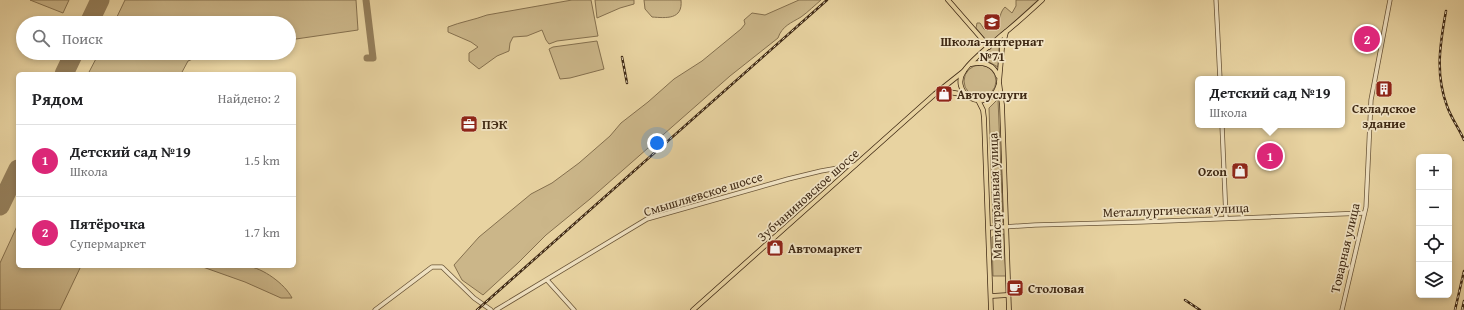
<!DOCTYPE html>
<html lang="ru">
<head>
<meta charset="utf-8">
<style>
  :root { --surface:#fff; --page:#f2f2f2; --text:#202124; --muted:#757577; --line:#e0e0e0; --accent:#db2777 }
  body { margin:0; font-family:"Gentium Book Plus",serif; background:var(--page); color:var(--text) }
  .controls { position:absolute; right:12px; bottom:12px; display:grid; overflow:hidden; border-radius:6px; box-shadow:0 2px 6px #0003 }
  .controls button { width:36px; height:36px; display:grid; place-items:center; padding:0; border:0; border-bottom:1px solid var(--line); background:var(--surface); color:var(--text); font:20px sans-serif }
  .you { position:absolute; left:657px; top:143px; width:14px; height:14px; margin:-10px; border:3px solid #fff; border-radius:50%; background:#1a73e8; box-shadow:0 0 0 6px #1a73e833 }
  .badge { display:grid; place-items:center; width:26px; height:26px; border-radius:50%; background:var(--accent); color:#fff; font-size:13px; font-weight:700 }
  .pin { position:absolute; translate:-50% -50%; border:2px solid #fff; box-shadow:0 1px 4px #0006 }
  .popup { position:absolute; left:1195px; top:76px; width:150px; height:52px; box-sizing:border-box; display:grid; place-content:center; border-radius:6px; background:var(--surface); filter:drop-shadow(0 1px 3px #0005); font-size:13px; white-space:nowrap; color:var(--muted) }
  .popup b { font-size:15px; color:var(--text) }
  .popup::after { content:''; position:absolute; left:50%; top:100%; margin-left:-8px; border:8px solid transparent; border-top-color:var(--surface) }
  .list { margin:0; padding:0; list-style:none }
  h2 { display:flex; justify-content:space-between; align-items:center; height:52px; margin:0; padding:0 16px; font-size:17px }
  h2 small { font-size:13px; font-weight:400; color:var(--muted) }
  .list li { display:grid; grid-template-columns:26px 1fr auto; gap:12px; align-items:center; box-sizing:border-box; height:72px; padding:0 16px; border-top:1px solid var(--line) }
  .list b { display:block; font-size:15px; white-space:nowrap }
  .list p { margin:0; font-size:13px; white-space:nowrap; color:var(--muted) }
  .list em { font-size:13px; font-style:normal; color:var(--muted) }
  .icon { flex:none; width:22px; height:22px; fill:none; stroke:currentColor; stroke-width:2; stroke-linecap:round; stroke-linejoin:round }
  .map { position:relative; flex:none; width:1464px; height:310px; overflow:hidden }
  .search { position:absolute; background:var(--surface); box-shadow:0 2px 6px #0003; left:16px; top:16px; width:280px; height:44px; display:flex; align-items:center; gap:10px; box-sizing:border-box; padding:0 14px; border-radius:22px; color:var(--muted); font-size:15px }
  .panel { position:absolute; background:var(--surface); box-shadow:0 2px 6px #0003; left:16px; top:72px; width:280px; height:196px; border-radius:6px }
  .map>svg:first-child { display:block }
  .green { fill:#cbb689; stroke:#85704e }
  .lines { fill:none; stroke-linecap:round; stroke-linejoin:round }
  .taxiway { stroke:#947e5a; stroke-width:7 }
  .runway { stroke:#947e5a; stroke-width:19 }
  .minor-casing { stroke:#695437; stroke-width:5 }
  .major-casing { stroke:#3f2914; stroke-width:5.5 }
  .minor { stroke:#f0e2c2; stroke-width:3.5 }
  .major { stroke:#e8d3a1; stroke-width:4 }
  .rail-casing { stroke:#3f2914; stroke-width:2.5 }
  .rail { stroke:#f0e2c2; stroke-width:1; stroke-dasharray:3; stroke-linecap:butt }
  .labels { text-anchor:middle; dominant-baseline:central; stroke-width:3.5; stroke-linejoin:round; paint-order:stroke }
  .poi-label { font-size:13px; font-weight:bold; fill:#3f2914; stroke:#f0e2c2; text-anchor:start }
  .street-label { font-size:13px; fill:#3f2914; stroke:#f0e2c2 }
</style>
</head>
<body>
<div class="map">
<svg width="1464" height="310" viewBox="0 0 1464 310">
  <rect width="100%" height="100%" fill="#e8d3a1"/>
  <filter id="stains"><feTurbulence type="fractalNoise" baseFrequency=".005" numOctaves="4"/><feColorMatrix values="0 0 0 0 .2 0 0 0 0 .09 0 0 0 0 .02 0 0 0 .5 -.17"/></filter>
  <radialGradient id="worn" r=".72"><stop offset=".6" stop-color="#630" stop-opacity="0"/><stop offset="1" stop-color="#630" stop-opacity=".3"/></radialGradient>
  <g class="green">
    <path d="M30,0H69L63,13Z"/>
    <path d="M125,0H356L358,30L289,40V23H114Z"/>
    <path d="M572,0H591L598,36L557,41L549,44L546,40L542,30L527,36L513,37L510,43L509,51L497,56L479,69L469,61V53L478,47L471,42L448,32V27C460,22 474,20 487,15Z"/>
    <path d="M595,0H634V4L620,8L597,18Z"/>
    <path d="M644,0H681C683,20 666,18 652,17L645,9Z"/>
    <path d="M799,0H821C815,5 808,12 801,17C791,23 782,26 778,38L730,76L590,199L546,235L518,263L483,295L462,280L454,265L479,237L531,194L552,183L579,163L610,136L621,123L648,102L674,79L702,61L741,29L745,24L744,20L752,13L765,15Z"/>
    <path d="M1016,0H1038L995,39L987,41L976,28L977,23H980L984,29L988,30L993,25L996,26L998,25C1000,18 1000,12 1005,7L1012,13L1016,6Z"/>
    <path d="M597,41L604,69L570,78L560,79L549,49L553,47Z"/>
    <path d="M996,43L999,46L998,67L980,57Z"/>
    <path d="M99,53H221L200,56L188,61L181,74H88Z"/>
    <circle cx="980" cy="81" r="16"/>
    <path d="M998,99L1003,221L1000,226H995L993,223L989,108Z"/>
    <path d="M18,224V266H81L60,310H0V263Z"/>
    <path d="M1004,234L1006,276H993L992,237Z"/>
    <path d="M200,266C215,266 232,264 247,266C263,268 285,284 292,298H281L245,282Z"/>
  </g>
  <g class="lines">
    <path class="taxiway" d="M366,0L373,58H367"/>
    <g class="runway">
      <path d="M89,23L100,0"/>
      <path d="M64,74L74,53"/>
      <path d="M0,206L18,169"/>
    </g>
    <g class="minor-casing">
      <g id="minor">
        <path d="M1216,0L1220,79"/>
        <path d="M1222,125L1226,218"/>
        <path d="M989,228L1035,225L1141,222L1364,213"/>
        <path d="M547,280L574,310"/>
        <path d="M375,310L432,267H442L474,298L491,310"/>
        <path d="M496,310L647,219L788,179L821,171L855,165"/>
        <path d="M1342,310L1366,207L1371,100L1390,0"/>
      </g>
    </g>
    <g class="major-casing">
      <g id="major">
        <path d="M948,0L989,47"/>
        <path d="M1006,32L1002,48L999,82L1002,105L1009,310"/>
        <path d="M971,64C982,61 994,64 998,76"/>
        <path d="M999,84C998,87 997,90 995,93C980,112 950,91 964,71C972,59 991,45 1002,35C1016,24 1029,12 1042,0"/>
        <path d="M938,93L949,92L966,95"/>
        <path d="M978,100L983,110L984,118L991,310"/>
        <path d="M991,296L1008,295"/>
        <path d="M693,310L935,94L964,71"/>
      </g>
    </g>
    <use href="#minor" class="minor"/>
    <use href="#major" class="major"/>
    <g class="rail-casing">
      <g id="rail">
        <path d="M1446,11C1440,44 1435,74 1447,106C1451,118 1459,128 1464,140"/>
        <path d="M622,57L627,83"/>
        <path d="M1185,300L1200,310"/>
        <path d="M477,310L827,0"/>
        <path d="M1455,310L1464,271"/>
        <path d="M1462,310L1464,301"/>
      </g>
    </g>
    <use href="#rail" class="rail"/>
  </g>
  <defs>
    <g id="school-square" transform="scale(0.9)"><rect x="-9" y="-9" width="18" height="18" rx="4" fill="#8f2418" stroke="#f0e2c2"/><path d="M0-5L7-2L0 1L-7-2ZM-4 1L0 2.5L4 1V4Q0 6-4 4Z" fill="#fff"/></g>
    <g id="building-square" transform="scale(0.9)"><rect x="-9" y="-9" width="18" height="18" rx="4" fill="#8f2418" stroke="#f0e2c2"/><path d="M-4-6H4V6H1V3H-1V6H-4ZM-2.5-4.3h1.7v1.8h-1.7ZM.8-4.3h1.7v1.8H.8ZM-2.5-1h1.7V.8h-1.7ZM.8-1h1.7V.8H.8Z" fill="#fff"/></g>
    <g id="shop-square" transform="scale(0.9)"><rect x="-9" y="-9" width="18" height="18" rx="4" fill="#8f2418" stroke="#f0e2c2"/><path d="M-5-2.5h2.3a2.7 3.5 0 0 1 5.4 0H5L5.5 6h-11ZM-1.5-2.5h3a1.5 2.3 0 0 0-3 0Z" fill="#fff"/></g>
    <g id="office-square" transform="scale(0.9)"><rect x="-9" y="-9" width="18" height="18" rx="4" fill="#8f2418" stroke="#f0e2c2"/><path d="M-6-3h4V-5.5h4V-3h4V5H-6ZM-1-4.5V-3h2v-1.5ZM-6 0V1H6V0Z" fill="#fff"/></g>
    <g id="cafe-square" transform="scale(0.9)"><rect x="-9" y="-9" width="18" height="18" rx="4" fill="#8f2418" stroke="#f0e2c2"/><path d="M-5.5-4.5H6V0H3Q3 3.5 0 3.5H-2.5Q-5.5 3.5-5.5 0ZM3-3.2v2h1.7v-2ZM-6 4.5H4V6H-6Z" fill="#fff"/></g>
  </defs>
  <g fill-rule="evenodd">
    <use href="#school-square" x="992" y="22"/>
    <use href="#building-square" x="1384" y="89"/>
    <use href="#shop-square" x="944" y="94"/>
    <use href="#office-square" x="469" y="124"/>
    <use href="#shop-square" x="1240" y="171"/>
    <use href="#shop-square" x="775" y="248"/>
    <use href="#cafe-square" x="1015" y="288"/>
  </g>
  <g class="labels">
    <g class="poi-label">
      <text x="992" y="41" text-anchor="middle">Школа-интернат<tspan x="992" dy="15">№71</tspan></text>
      <text x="957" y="94">Автоуслуги</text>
      <text x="1384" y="108" text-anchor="middle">Складское<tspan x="1384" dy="15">здание</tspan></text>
      <text x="482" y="124">ПЭК</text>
      <text x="1227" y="171" text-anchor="end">Ozon</text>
      <text x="788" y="248">Автомаркет</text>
      <text x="1028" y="288">Столовая</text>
    </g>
    <g class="street-label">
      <text transform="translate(703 194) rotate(-17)">Смышляевское шоссе</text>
      <text transform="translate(808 195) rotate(-42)">Зубчаниновское шоссе</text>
      <text transform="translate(995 196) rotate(-92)">Магистральная улица</text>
      <text transform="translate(1176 210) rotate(-2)">Металлургическая улица</text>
      <text transform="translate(1345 248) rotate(-77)">Товарная улица</text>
    </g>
  </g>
  <rect width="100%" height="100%" filter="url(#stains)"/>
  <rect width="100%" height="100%" fill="url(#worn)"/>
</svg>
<div class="controls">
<button>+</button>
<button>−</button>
<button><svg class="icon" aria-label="locate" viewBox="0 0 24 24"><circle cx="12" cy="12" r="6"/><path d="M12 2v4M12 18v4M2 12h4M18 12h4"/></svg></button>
<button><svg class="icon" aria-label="layers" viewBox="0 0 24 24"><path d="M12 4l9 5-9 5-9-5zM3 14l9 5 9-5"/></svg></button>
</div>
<div class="you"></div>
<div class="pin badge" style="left:1270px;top:156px">1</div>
<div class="popup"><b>Детский сад №19</b>Школа</div>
<div class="pin badge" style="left:1367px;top:39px">2</div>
<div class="search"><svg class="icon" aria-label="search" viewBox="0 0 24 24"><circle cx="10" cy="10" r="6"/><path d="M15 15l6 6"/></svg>Поиск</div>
<section class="panel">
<h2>Рядом<small>Найдено: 2</small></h2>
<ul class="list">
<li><span class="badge">1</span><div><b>Детский сад №19</b><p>Школа</p></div><em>1.5 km</em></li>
<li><span class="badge">2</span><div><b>Пятёрочка</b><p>Супермаркет</p></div><em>1.7 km</em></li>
</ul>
</section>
</div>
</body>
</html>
